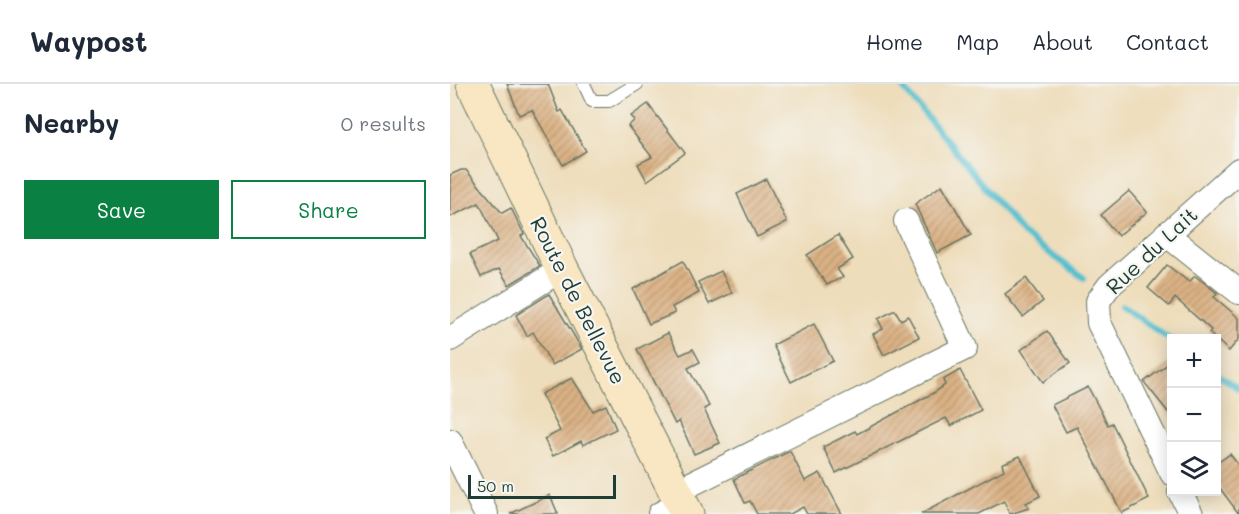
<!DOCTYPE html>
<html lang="en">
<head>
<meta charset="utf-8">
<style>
  :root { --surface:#fff; --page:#f6f6f7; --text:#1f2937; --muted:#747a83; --line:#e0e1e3; --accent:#0b8043 }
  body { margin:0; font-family:Mali,sans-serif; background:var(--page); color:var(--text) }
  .controls { position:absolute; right:18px; bottom:18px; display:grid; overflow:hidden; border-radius:0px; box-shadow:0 3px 15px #0003 }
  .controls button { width:54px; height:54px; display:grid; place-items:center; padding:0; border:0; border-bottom:2px solid var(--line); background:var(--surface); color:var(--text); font:30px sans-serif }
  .scale { position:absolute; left:18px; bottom:15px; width:148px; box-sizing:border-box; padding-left:6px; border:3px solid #1f3d34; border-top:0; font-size:16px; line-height:21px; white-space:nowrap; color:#1f3d34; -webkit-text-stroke:4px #f6f6f2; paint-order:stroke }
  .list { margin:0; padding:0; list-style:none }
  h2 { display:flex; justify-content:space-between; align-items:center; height:78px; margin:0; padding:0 24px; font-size:26px }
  h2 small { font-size:20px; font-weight:400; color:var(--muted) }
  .actions { display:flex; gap:12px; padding:18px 24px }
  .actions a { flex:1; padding:14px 0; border:2px solid var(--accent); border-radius:0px; text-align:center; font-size:21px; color:var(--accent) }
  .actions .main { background:var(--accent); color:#fff }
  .icon { flex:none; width:33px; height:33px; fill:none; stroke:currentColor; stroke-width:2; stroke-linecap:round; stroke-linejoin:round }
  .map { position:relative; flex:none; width:789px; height:430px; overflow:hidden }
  header { display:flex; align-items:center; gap:36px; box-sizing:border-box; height:84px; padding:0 30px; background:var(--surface); border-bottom:2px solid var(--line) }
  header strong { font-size:28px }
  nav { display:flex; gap:33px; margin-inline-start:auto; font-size:21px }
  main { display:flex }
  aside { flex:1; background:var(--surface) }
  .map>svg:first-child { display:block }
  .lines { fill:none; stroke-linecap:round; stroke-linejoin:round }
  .stream { stroke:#55c0cf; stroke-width:6 }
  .building { fill:url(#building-hatch) }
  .service-casing { stroke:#677563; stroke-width:14 }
  .minor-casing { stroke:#677563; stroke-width:26 }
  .secondary-casing { stroke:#677563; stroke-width:35 }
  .service { stroke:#fff; stroke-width:12 }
  .minor { stroke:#fff; stroke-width:24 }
  .secondary { stroke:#f9e7c3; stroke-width:33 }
  .labels { text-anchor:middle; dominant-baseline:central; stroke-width:4.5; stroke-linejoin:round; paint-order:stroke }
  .street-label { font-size:21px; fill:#1f3d34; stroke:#f6f6f2 }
</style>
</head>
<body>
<header>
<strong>Waypost</strong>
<nav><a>Home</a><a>Map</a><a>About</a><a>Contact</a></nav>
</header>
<main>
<aside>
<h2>Nearby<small>0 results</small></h2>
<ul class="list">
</ul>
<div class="actions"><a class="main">Save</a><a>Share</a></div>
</aside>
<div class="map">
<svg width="789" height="430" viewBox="0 0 789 430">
  <defs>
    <pattern id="building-hatch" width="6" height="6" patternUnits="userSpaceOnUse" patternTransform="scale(1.5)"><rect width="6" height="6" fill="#dcb285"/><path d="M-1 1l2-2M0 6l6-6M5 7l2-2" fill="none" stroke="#b2926e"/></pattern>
  </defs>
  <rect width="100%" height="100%" fill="#f6f6f2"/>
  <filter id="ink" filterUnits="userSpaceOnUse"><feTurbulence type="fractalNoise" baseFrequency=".0167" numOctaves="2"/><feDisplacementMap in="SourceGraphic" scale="12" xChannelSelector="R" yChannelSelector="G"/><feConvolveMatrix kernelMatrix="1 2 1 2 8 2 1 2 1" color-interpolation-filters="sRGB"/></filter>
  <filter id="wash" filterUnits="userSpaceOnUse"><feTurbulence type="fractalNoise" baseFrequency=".008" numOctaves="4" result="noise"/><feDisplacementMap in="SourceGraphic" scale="24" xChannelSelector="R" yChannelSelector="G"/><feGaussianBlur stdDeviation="1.35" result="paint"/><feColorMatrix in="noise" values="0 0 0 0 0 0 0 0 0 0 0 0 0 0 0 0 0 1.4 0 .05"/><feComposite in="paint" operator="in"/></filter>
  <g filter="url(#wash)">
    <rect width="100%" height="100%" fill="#edb"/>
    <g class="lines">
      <g class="stream">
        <path d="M450,0L573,150L634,194"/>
        <path d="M672,222L722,257"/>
        <path d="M766,289L789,305"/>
      </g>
    </g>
    <g id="blocks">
      <g class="building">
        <path d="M57,0H98L109,28L112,26L136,67L113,81L82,26L69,31Z"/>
        <path d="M198,20L235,69L197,97L188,80L202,73L178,42L185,36L181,32Z"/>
        <path d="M11,86H16L52,129L61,124L74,150L71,152L90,182L59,201L49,185L31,193L20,170L48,157L29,119L0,133V91Z"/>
        <path d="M316,95L337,138L307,153L287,110Z"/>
        <path d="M492,101L521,151L487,169L465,120Z"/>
        <path d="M679,107L697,128L668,152L651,131Z"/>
        <path d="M388,151L403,175L387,185L393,193L377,201L357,171Z"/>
        <path d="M233,177L249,209L222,223L225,229L199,240L183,205Z"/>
        <path d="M717,181L739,198L745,192L756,200L767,209L764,213L789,234V255L779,267L759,249L761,246L725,214L719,222L698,204Z"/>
        <path d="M271,187L282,209L259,220L248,198Z"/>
        <path d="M576,194L593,217L573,233L555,210Z"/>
        <path d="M99,210L132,265L102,281L83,248L77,252L66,231Z"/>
        <path d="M445,226L451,236L458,232L469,253L434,271L423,250L433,245L428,235Z"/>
        <path d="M364,240L383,277L341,298L323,261Z"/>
        <path d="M597,247L620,279L593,298L571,266Z"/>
        <path d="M218,249L230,271L243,265L250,278L238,284L259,322L254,325L270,359L244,370L229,337L225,340L187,265Z"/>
        <path d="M722,277V333L694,298Z"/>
        <path d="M510,286L531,326L501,342L496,334L386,389L373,363L405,347L407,350L485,308L495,301L493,296Z"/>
        <path d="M122,294L143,327L156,321L166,345L133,361L131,357L103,372L94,355L110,347L91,310Z"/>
        <path d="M638,303L658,341L662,339L699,415L672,429L627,343L616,348L602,321Z"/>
        <path d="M340,367L355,397L370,389L392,430H357L353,423L340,430H307L300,417L295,419L284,395Z"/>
        <path d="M780,370L789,382V430L766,399V380Z"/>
        <path d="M570,372L590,412L576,419L579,424L560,430L554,417L529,430H471L554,386L552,380Z"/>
        <path d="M100,411L108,430H60Z"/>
      </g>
    </g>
  </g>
  <g filter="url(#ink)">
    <use href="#blocks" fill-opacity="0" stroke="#677563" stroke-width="1.5"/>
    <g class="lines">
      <g class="service-casing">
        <path id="service" d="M134,0L142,17H159L187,0"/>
      </g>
      <g class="minor-casing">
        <g id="minor">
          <path d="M716,150L789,208"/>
          <path d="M0,255L112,185"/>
          <path d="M0,357L36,430"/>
          <path d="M722,389L649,239L648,217L659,202L789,86"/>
          <path d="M227,407L515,264L456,137"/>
          <path d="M730,408L741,430"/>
          <path d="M210,430L232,419"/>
        </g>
      </g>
      <g class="secondary-casing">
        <path id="secondary" d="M23,0L112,185L237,430"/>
      </g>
      <use href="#service" class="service"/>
      <use href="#minor" class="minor"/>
      <use href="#secondary" class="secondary"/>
    </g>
  </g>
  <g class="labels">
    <g class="street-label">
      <text transform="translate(701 166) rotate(-43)">Rue du Lait</text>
      <text transform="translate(129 216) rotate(63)">Route de Bellevue</text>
    </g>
  </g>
</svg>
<div class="controls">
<button>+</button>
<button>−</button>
<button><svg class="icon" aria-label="layers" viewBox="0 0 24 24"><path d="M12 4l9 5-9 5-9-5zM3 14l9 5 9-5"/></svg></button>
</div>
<div class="scale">50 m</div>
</div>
</main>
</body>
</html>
